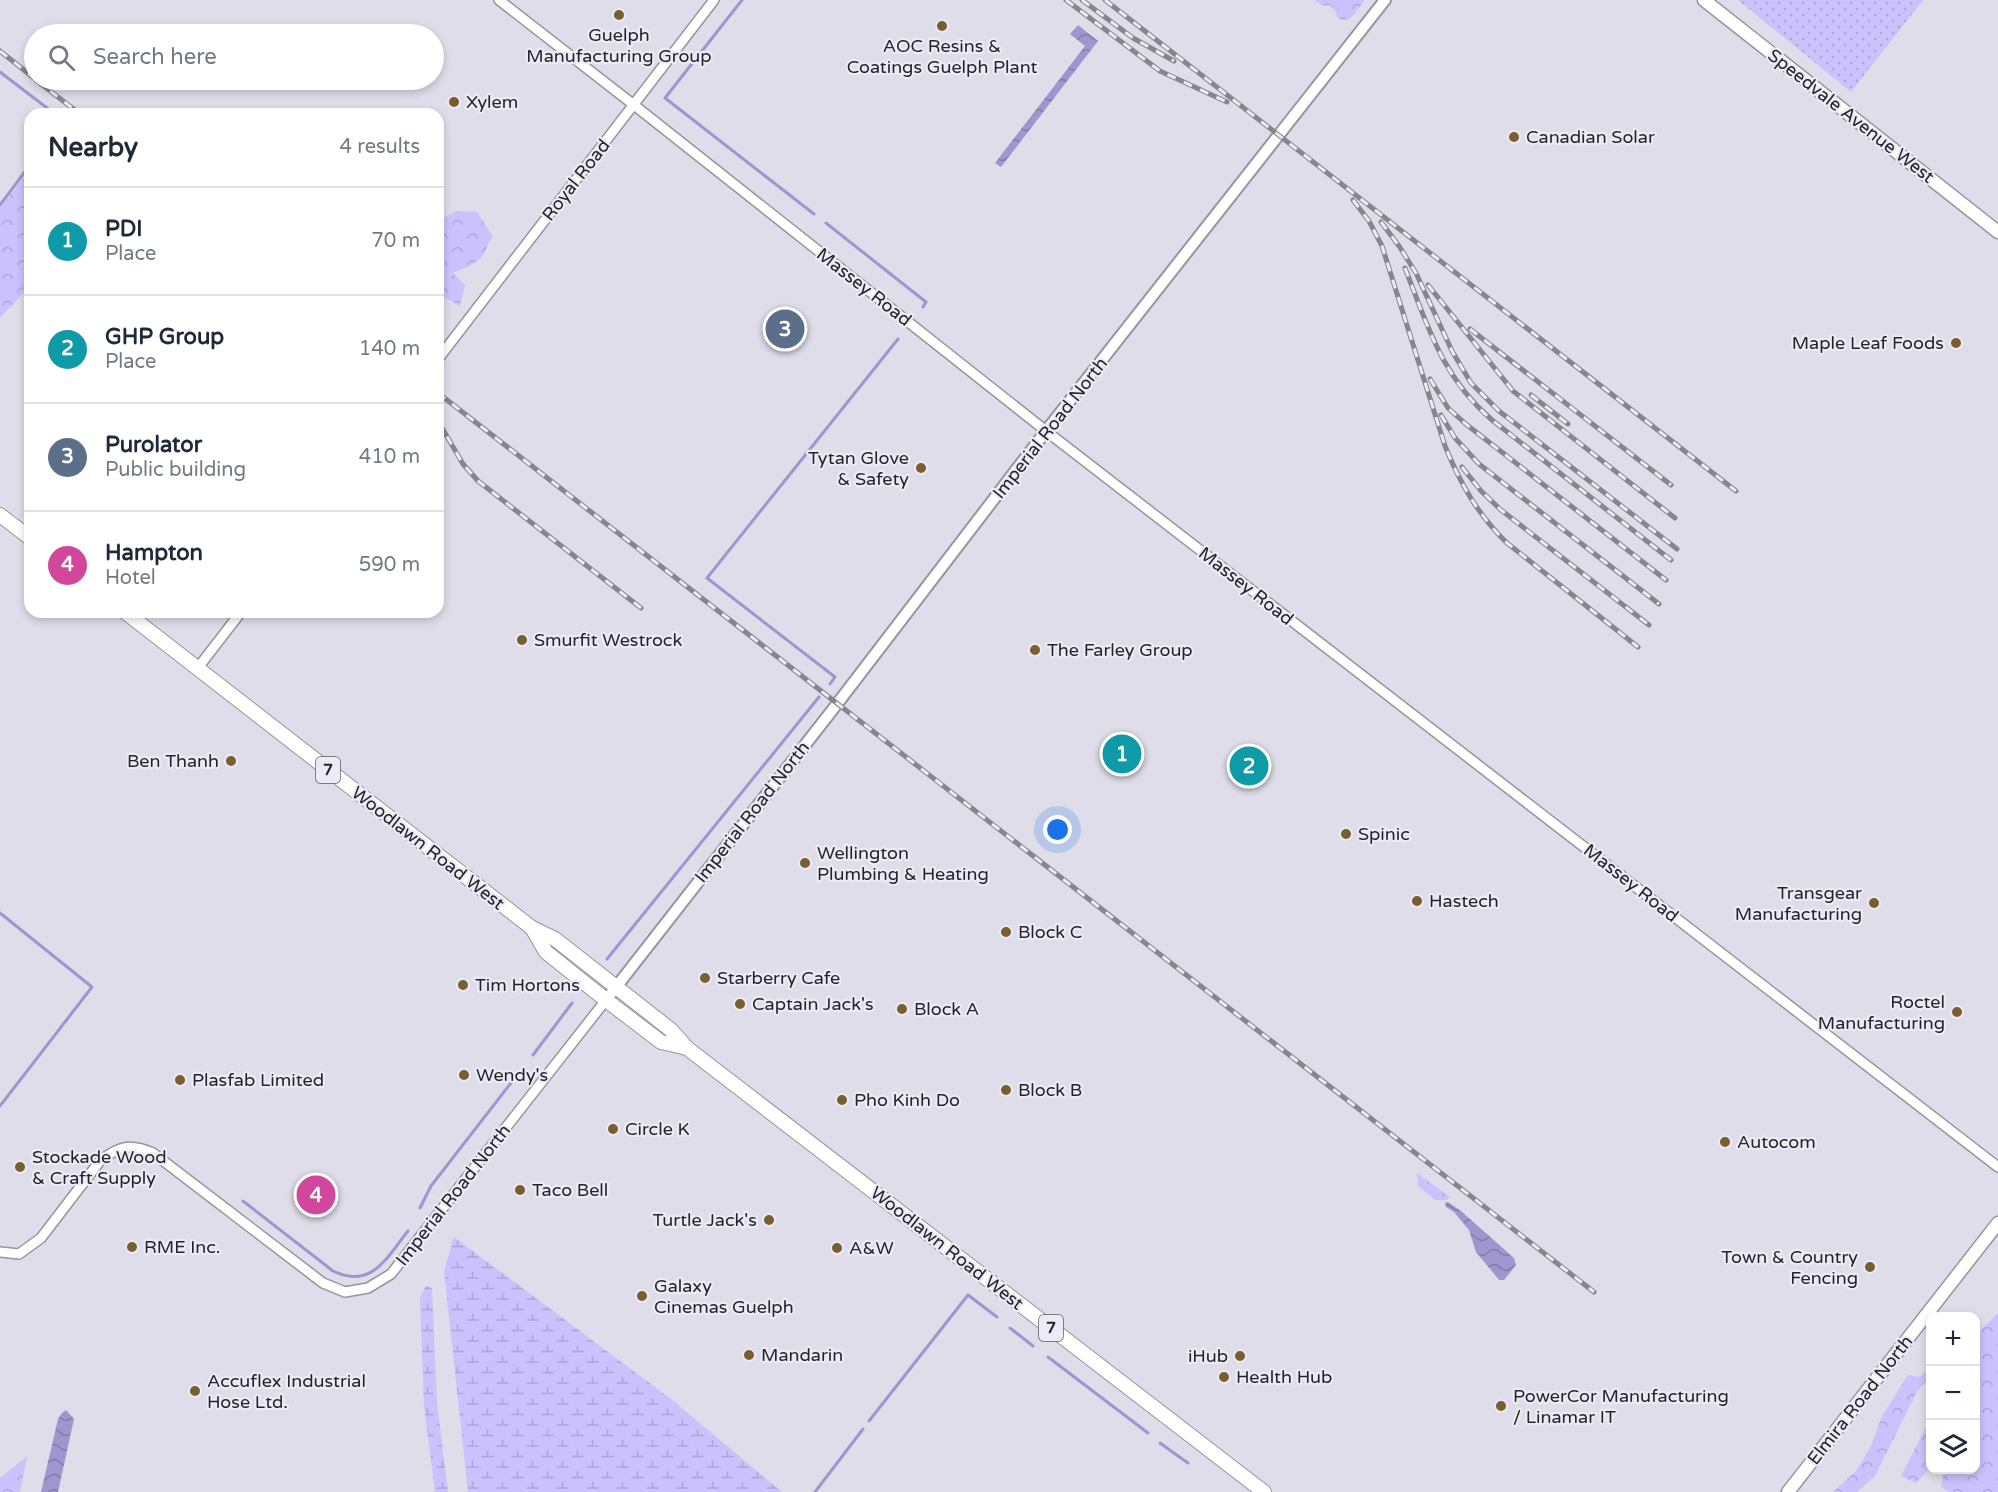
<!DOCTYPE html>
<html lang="en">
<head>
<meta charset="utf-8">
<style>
  :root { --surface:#fff; --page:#f2f2f3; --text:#1f2937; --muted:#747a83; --line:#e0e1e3; --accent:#2563eb }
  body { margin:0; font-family:"Varela Round",sans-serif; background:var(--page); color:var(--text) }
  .controls { position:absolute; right:18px; bottom:18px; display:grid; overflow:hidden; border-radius:12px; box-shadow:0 3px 9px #0003 }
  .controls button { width:54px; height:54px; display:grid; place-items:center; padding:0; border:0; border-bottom:2px solid var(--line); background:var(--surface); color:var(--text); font:30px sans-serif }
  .you { position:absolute; left:1058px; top:830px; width:21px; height:21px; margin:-15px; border:4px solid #fff; border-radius:50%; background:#1a73e8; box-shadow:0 0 0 9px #1a73e833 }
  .badge { display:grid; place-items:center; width:39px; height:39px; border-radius:50%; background:var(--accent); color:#fff; font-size:20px; font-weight:700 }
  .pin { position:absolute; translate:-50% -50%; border:3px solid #fff; box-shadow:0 2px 6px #0006 }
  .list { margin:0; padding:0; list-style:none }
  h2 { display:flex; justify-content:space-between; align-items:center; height:78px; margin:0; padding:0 24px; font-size:26px }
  h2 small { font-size:20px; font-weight:400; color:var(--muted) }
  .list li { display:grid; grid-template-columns:39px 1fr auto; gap:18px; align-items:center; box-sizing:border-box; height:108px; padding:0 24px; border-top:2px solid var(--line) }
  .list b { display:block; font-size:22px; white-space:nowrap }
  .list p { margin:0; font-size:20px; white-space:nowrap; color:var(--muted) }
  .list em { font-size:20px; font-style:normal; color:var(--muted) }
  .icon { flex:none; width:33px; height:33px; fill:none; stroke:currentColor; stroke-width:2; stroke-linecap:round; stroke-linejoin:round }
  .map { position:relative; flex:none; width:1998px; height:1492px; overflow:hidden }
  .search { position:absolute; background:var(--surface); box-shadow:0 3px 9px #0003; left:24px; top:24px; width:420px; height:66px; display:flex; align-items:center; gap:15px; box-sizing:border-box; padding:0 21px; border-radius:33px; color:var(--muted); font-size:22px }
  .panel { position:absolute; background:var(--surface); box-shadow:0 3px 9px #0003; left:24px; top:108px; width:420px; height:510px; border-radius:18px }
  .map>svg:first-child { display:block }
  .grass { fill:url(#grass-dots) }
  .forest { fill:url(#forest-crowns) }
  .wetland { fill:url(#wetland-marsh) }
  .water { fill:url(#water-waves) }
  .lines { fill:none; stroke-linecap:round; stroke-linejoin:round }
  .stream { stroke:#a096cf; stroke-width:3 }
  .minor-casing { stroke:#96949f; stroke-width:12 }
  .tertiary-casing { stroke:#96949f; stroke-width:14 }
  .secondary-casing { stroke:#96949f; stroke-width:15 }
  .primary-casing { stroke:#96949f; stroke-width:16 }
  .minor { stroke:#fff; stroke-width:9 }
  .tertiary { stroke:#fff; stroke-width:10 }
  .secondary { stroke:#fff; stroke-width:12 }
  .primary { stroke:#fff; stroke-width:14 }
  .rail-casing { stroke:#87868f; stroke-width:5 }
  .rail { stroke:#ebeaf6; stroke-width:3; stroke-dasharray:9; stroke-linecap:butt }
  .poi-dot { fill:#775f2f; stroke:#ebeaf6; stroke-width:2 }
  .labels { text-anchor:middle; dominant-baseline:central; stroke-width:4.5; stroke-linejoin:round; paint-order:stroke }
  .shield { fill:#ebeaf6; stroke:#605f66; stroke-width:1.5 }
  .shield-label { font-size:16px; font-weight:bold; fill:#242328 }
  .poi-label { font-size:18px; fill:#242328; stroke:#ebeaf6; text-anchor:start }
  .street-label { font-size:18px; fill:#242328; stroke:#ebeaf6 }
</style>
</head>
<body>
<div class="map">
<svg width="1998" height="1492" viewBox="0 0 1998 1492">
  <defs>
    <pattern id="grass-dots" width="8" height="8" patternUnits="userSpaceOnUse" patternTransform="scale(1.5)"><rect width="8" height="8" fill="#cbc1fc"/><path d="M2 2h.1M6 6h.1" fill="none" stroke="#aea6d8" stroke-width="1.8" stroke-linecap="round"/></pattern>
    <pattern id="forest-crowns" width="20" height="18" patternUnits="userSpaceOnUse" patternTransform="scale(1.5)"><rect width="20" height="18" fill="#cbc1fc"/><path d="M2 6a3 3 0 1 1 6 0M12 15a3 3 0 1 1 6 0" fill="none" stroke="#aea6d8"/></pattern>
    <pattern id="wetland-marsh" width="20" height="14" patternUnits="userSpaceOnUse" patternTransform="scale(1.5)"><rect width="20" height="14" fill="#cbc1fc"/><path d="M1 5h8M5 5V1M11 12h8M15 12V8" fill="none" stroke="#aea6d8"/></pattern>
    <pattern id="water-waves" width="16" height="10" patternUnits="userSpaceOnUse" patternTransform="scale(1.5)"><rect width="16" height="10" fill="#a096cf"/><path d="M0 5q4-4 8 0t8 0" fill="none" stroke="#827aa8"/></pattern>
  </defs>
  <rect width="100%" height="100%" fill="#dedde9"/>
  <path class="grass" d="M1738,0H1923L1851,92Z"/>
  <g class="forest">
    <path d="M1315,0H1365L1351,18L1344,20L1338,18L1335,10L1329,5L1323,6Z"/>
    <path d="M30,170V286L0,318V208Z"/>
    <path d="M456,211L477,212L493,237C487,243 488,248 483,255C477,264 463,268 453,273L465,285L460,306L438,294V221Z"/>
    <path d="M1417,1173L1450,1197L1447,1200H1435L1418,1186Z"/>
    <path d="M1998,1313V1492H1949L1941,1487L1944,1470H1976V1335Z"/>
    <path d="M1930,1366V1376L1917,1392L1875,1476L1857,1492H1833L1856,1471L1871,1446L1882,1416L1908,1375L1920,1377Z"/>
    <path d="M1930,1419V1468L1916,1483L1901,1476Z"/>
    <path d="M27,1456L20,1492H0V1478Z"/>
  </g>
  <g class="wetland">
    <path d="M454,1237L671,1399L782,1492H468L444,1271Z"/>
    <path d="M426,1286L432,1288L437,1403L448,1492H435L424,1406L420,1297Z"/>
  </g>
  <g class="water">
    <path d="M1078,25L1098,41L1001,167L995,163L1085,46L1070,34Z"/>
    <path d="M1448,1202L1461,1211L1514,1258L1516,1265L1504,1280H1499L1476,1252L1469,1230L1454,1212L1446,1207L1445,1203Z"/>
    <path d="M66,1410L74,1419L58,1492H41L58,1419L62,1413Z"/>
  </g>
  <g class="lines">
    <g class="stream">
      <path d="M742,0L665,98L814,214"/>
      <path d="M0,72L55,114"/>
      <path d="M0,205L30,165"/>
      <path d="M826,223L926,302L923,307"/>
      <path d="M830,684L835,677L707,578L898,339"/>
      <path d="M0,913L92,987L0,1106"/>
      <path d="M607,959L819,697"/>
      <path d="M533,1055L572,1003"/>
      <path d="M243,1201L333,1271C372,1290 387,1257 408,1231"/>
      <path d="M420,1208L431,1186L514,1079"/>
      <path d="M1010,1328L1033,1346"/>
      <path d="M1048,1357L1148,1433"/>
      <path d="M869,1421L968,1295L997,1317"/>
      <path d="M1160,1443L1188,1463"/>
      <path d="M815,1492L863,1429"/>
    </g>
    <g class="minor-casing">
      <g id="minor">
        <path d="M499,0L634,105L1046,431L1998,1167"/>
        <path d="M438,359L714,0"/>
        <path d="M197,669L241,612"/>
        <path d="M0,1252L19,1254L41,1238L100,1161C119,1146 130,1143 153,1153L323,1283L345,1292L368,1288L391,1274L606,1000"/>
      </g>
    </g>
    <g class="tertiary-casing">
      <path id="tertiary" d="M606,1000L837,704L1046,431L1385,0"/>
    </g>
    <g class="secondary-casing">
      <g id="secondary">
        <path d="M1704,0L1998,232"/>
        <path d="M1788,1492L1998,1223"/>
      </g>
    </g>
    <g class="primary-casing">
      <g id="primary">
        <path d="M0,515L30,538"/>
        <path d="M125,612L532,928L555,939L671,1030L687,1048L1264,1492"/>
        <path d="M532,928L546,952L606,1000L661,1042L687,1048"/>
      </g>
    </g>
    <use href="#minor" class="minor"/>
    <use href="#tertiary" class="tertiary"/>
    <use href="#secondary" class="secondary"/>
    <use href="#primary" class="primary"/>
    <g class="rail-casing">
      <g id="rail">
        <path d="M1066,0L1160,71L1227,102"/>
        <path d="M1082,0L1133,38L1174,61"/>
        <path d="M1105,0L1736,491"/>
        <path d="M0,51L34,78"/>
        <path d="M36,80L80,114"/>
        <path d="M1353,200L1369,221L1382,246L1445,446C1460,483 1478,515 1507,543L1638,647"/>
        <path d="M1381,222L1399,246L1416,273L1452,351L1471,383L1499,411L1677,549"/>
        <path d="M1405,268C1428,327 1442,377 1492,420L1671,560"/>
        <path d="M1428,285L1513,391L1675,518"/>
        <path d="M1470,329L1671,485"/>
        <path d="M1430,379L1448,408L1467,425L1666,580"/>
        <path d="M438,393L1594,1292"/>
        <path d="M1531,395L1568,424"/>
        <path d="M1441,415L1455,438L1479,464L1659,604"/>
        <path d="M438,421L463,464L478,481L641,608"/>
        <path d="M1462,467L1481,491L1501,510L1649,625"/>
      </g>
    </g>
    <use href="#rail" class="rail"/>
  </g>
  <g class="poi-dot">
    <circle cx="619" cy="15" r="6"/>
    <circle cx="942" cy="26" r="6"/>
    <circle cx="454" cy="102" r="6"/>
    <circle cx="1514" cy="137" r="6"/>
    <circle cx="1956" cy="343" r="6"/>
    <circle cx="921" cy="468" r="6"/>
    <circle cx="522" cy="640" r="6"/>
    <circle cx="1035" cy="650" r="6"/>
    <circle cx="231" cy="761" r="6"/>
    <circle cx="1346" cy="834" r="6"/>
    <circle cx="805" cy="863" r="6"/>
    <circle cx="1417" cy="901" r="6"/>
    <circle cx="1874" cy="903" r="6"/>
    <circle cx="1006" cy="932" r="6"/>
    <circle cx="705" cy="978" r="6"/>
    <circle cx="463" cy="985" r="6"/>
    <circle cx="740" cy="1004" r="6"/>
    <circle cx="902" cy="1009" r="6"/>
    <circle cx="1957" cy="1012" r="6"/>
    <circle cx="464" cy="1075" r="6"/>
    <circle cx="180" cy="1080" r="6"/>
    <circle cx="1006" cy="1090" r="6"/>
    <circle cx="842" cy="1100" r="6"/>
    <circle cx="613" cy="1129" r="6"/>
    <circle cx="1725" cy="1142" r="6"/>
    <circle cx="20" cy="1167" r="6"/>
    <circle cx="520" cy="1190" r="6"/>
    <circle cx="769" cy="1220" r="6"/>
    <circle cx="132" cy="1247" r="6"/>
    <circle cx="837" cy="1248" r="6"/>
    <circle cx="1870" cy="1267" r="6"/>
    <circle cx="642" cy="1296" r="6"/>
    <circle cx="749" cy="1355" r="6"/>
    <circle cx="1240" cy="1356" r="6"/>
    <circle cx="1224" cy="1377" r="6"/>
    <circle cx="195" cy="1391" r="6"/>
    <circle cx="1501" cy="1406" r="6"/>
  </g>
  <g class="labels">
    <g class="shield">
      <rect x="316" y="757" width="24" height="26" rx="4.5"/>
      <rect x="1039" y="1315" width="24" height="26" rx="4.5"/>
    </g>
    <g class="shield-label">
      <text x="328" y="770">7</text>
      <text x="1051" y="1328">7</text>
    </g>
    <g class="poi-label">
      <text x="619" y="35" text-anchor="middle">Guelph<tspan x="619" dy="21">Manufacturing Group</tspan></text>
      <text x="942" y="46" text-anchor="middle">AOC Resins &amp;<tspan x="942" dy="21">Coatings Guelph Plant</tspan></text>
      <text x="466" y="102">Xylem</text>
      <text x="1526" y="137">Canadian Solar</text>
      <text x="1944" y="343" text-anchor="end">Maple Leaf Foods</text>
      <text x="909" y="458" text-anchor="end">Tytan Glove<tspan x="909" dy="21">&amp; Safety</tspan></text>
      <text x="534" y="640">Smurfit Westrock</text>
      <text x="1047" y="650">The Farley Group</text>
      <text x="219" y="761" text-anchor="end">Ben Thanh</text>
      <text x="1358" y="834">Spinic</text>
      <text x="817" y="853">Wellington<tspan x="817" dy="21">Plumbing &amp; Heating</tspan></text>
      <text x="1862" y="893" text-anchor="end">Transgear<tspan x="1862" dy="21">Manufacturing</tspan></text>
      <text x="1429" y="901">Hastech</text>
      <text x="1018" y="932">Block C</text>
      <text x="717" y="978">Starberry Cafe</text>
      <text x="475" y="985">Tim Hortons</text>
      <text x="1945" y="1002" text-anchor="end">Roctel<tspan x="1945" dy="21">Manufacturing</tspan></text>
      <text x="752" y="1004">Captain Jack's</text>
      <text x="914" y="1009">Block A</text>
      <text x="476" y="1075">Wendy's</text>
      <text x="192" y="1080">Plasfab Limited</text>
      <text x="1018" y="1090">Block B</text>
      <text x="854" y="1100">Pho Kinh Do</text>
      <text x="625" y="1129">Circle K</text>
      <text x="1737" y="1142">Autocom</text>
      <text x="32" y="1157">Stockade Wood<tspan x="32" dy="21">&amp; Craft Supply</tspan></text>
      <text x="532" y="1190">Taco Bell</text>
      <text x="757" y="1220" text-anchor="end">Turtle Jack's</text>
      <text x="144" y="1247">RME Inc.</text>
      <text x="849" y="1248">A&amp;W</text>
      <text x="1858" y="1257" text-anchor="end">Town &amp; Country<tspan x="1858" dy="21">Fencing</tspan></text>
      <text x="654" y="1286">Galaxy<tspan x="654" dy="21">Cinemas Guelph</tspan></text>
      <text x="761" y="1355">Mandarin</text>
      <text x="1228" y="1356" text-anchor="end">iHub</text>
      <text x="1236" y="1377">Health Hub</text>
      <text x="207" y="1381">Accuflex Industrial<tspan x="207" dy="21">Hose Ltd.</tspan></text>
      <text x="1513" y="1396">PowerCor Manufacturing<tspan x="1513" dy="21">/ Linamar IT</tspan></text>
    </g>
    <g class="street-label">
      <text transform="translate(1851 116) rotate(38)">Speedvale Avenue West</text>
      <text transform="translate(576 180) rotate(-52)">Royal Road</text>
      <text transform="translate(864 287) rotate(38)">Massey Road</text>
      <text transform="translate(1050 428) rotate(-52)">Imperial Road North</text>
      <text transform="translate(1246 586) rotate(38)">Massey Road</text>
      <text transform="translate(752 812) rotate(-52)">Imperial Road North</text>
      <text transform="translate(428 848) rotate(38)">Woodlawn Road West</text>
      <text transform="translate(1631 883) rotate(38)">Massey Road</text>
      <text transform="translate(453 1195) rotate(-52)">Imperial Road North</text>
      <text transform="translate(947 1248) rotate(38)">Woodlawn Road West</text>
      <text transform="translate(1860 1400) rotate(-52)">Elmira Road North</text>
    </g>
  </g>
</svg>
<div class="controls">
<button>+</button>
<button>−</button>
<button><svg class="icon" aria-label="layers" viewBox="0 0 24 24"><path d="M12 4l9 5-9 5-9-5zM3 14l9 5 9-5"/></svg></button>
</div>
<div class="you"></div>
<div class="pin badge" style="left:1122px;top:754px;background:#0f9aa8">1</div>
<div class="pin badge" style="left:1249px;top:766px;background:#0f9aa8">2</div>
<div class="pin badge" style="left:785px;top:329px;background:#5c6f8a">3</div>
<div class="pin badge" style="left:316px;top:1195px;background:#d1479c">4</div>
<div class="search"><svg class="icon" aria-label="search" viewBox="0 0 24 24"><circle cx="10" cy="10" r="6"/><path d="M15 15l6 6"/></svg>Search here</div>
<section class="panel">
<h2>Nearby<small>4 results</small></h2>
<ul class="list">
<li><span class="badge" style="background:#0f9aa8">1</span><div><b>PDI</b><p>Place</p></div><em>70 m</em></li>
<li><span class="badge" style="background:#0f9aa8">2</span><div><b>GHP Group</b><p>Place</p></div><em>140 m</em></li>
<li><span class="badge" style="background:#5c6f8a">3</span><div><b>Purolator</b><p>Public building</p></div><em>410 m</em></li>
<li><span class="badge" style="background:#d1479c">4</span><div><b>Hampton</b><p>Hotel</p></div><em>590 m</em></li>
</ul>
</section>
</div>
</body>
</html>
